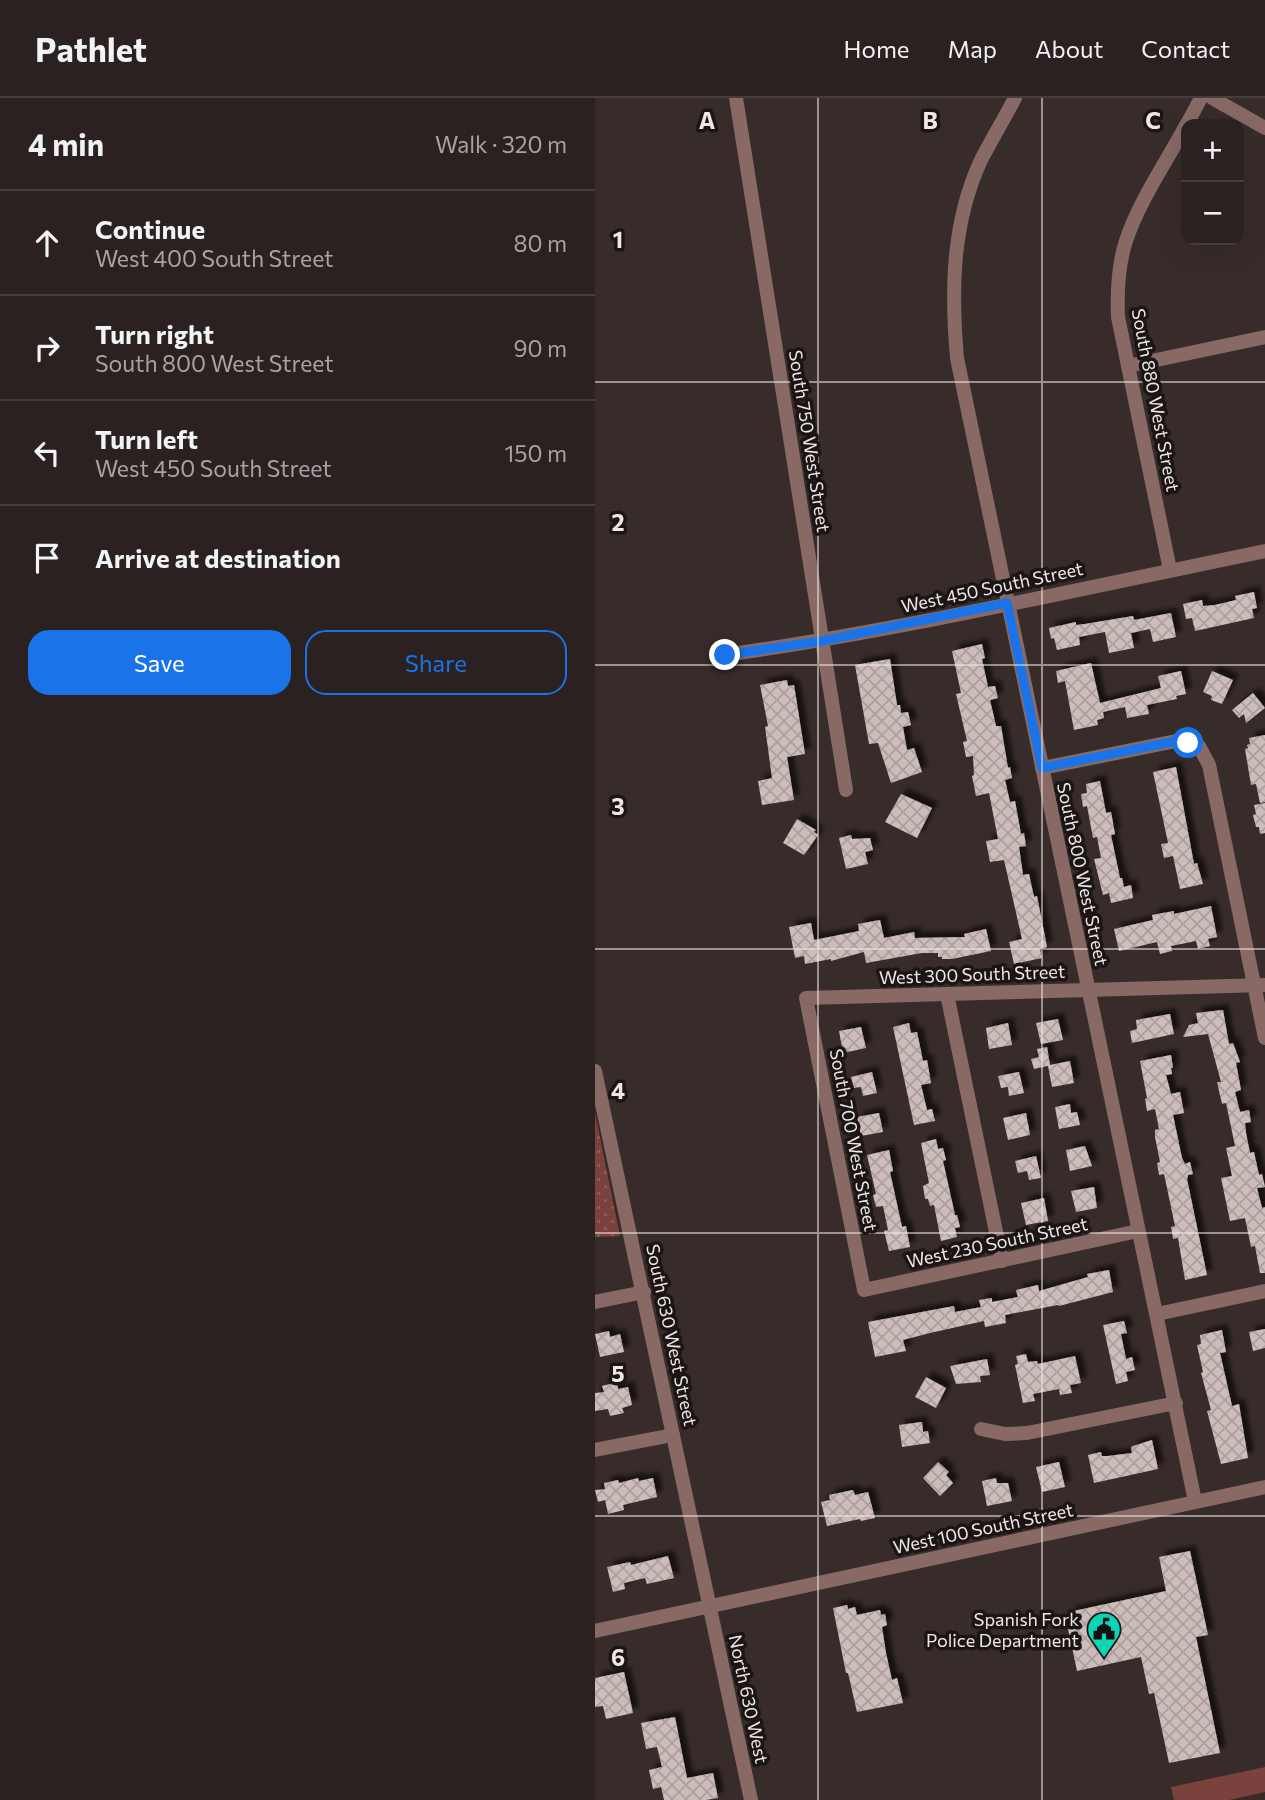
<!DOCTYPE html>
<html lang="en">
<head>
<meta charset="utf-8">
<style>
  :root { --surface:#2a2120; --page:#322929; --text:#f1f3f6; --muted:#a5a3a5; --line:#463e3e; --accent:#1a73e8 }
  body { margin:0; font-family:Commissioner,sans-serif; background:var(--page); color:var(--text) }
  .controls { position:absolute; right:21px; top:21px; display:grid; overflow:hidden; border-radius:14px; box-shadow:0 7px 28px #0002 }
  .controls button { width:63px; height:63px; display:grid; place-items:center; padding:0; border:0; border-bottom:2px solid var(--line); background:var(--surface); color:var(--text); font:35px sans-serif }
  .stop { position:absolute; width:21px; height:21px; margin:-16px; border:5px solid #1a73e8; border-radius:50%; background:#fff }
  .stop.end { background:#1a73e8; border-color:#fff; box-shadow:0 2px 7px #0008 }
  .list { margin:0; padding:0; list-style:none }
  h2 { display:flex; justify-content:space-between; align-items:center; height:91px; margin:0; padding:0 28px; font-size:30px }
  h2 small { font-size:23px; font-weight:400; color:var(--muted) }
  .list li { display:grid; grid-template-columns:46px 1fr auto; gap:21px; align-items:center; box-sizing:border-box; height:105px; padding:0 28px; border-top:2px solid var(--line) }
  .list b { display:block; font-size:26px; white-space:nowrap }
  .list p { margin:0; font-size:23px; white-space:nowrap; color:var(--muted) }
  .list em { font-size:23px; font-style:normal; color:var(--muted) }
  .actions { display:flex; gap:14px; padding:21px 28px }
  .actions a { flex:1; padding:16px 0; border:2px solid var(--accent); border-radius:21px; text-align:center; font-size:24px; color:var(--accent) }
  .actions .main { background:var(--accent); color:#fff }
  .icon { flex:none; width:38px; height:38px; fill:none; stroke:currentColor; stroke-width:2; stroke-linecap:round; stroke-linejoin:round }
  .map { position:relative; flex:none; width:670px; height:1702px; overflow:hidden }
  header { display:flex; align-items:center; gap:42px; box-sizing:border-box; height:98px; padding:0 35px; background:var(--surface); border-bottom:2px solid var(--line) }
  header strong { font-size:33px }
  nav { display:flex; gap:38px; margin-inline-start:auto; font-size:24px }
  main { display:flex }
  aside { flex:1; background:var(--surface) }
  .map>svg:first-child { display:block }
  .grass { fill:url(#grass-dots) }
  .garden { fill:#7b413c }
  .building { fill:url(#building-cross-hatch); filter:url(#shadow) }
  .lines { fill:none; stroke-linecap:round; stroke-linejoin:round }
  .minor { stroke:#886965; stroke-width:14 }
  .route { stroke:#1a73e8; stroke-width:9 }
  .grid { fill:none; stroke:#efe7e6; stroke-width:2; stroke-opacity:0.55 }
  .labels { text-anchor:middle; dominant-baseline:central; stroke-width:7; stroke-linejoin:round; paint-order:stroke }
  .street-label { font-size:18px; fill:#efe7e6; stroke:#1b1615 }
  .poi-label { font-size:18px; fill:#efe7e6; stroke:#1b1615; text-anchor:end }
  .grid-label { font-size:23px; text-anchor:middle; font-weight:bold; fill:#efe7e6; stroke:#1b1615; stroke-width:7; stroke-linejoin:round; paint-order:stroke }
</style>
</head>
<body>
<header>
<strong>Pathlet</strong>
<nav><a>Home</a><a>Map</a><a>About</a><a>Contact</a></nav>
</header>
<main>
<aside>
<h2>4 min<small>Walk · 320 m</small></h2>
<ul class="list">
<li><svg class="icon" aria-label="ahead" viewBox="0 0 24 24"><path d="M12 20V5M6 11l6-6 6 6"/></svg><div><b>Continue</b><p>West 400 South Street</p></div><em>80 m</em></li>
<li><svg class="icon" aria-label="right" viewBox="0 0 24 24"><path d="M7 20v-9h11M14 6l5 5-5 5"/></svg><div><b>Turn right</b><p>South 800 West Street</p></div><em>90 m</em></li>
<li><svg class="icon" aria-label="left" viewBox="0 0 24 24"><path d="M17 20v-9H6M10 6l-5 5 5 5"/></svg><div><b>Turn left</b><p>West 450 South Street</p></div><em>150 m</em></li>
<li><svg class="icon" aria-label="arrive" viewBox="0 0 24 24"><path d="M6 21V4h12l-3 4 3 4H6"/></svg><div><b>Arrive at destination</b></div></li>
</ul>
<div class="actions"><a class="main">Save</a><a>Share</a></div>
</aside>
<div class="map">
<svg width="670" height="1702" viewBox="0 0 670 1702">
  <defs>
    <pattern id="grass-dots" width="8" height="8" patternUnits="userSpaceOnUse" patternTransform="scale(1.75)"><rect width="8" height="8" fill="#7b413c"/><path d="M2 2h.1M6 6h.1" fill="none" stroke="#8e5c58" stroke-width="1.8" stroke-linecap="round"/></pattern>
    <pattern id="building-cross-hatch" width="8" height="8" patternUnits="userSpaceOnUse" patternTransform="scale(1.75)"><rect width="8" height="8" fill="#ccbdbb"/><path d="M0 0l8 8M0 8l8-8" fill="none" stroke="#ab9f9e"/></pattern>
    <filter id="shadow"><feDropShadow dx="6" dy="-6" stdDeviation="2" flood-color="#0009"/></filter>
  </defs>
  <rect width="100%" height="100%" fill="#382c2a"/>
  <path class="grass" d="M0,1015L25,1138L0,1139Z"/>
  <path class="garden" d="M670,1669V1694L634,1702H579L576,1689Z"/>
  <g class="building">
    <path d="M659,494L662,510L657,511L659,520L600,533L597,520L591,521L588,506L607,502L608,508L620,507L641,502L640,498Z"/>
    <path d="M576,515L581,539L558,544L555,531L536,535L539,550L514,555L510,534L484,539L485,547L462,552L459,540L456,541L454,530L481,524V527L490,526L538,518L539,522Z"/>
    <path d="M387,546L390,560L387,561L393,589L400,588L403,600L395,602L401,628H406L413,670L415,669L417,680L410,682L415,704L420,703L426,736L429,735L431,748L424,749L428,777L434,776L439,799L442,798L452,849L445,851L447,860L419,866L414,844L427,841L409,762L395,764L391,743L403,741L394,695L381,698L377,678L379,677L378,658L371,659L368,644L372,643L361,596L366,595L357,553Z"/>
    <path d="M295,561L302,607H305L306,615L313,614L316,627L308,629L312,652L319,650L327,674L296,685L283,645L274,646L260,567Z"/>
    <path d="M496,565L505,605L566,590L563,578L586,573L591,596L581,598L582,601L552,607L554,616L532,620L530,609L508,614L509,620L502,622L503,627L479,632L470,583L463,585L461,573Z"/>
    <path d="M617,573L638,582L627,606L616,602L617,598L608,594Z"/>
    <path d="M192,582L193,588L199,587L210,656L192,659L199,702L167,707L163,683L177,680L170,629L173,628L165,587Z"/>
    <path d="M658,595L670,610L651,625L649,616L644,620L637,612Z"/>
    <path d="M670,637V704L665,705L661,686L656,687L650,651L653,650L652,647L655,646L654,640Z"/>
    <path d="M581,669L599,766L602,765L608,786L585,791L578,758L569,760L566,746L573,745L558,674Z"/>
    <path d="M505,683L511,715L516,714L520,736L516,737L525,780H527L529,789L536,787L538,800L516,805L514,795L508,797L499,761L506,760L502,739L498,740L492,708L488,709L486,696L492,695L491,686Z"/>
    <path d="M306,696L337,710L322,740L290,724Z"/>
    <path d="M670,705V735L665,736L664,729H661L658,717L661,716L659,707Z"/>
    <path d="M202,721L221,732L219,734L223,737L209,757L188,745Z"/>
    <path d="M256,737L257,741L275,740L278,752L270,754L273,766L251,771L244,740Z"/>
    <path d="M616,808L622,839L613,841L615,848L603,851L601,843L576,848L577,853L565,856L562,844L524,853L519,831L558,822L557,817L579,813V816Z"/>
    <path d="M285,822L289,840L319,834L320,840L370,839L369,836L391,831L396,853L357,861H347V859H343V855H327L271,865L269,854L236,863V861L210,866L209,858L200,860L194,829L216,825L219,842L264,833L263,826Z"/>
    <path d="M628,912L634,946L638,945L645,964L641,965L646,992L640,994L645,1014L654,1012L656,1024L650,1025L651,1035L655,1055L659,1054L664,1077L667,1076L670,1089L662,1090L667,1110L670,1109V1175H665L660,1148L656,1149L650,1120L635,1123L626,1080L637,1078L631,1050L640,1048L631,1005L627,1006L622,984H626L613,936L588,939L594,927L603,925L601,915Z"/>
    <path d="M575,916L579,936L537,945L535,933L542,931L541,922Z"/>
    <path d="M463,921L468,942L446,946L441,925Z"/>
    <path d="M314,925L316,935L322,934L328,963L332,962L336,985L326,987L332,1012L337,1011L340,1023L319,1027L298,929Z"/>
    <path d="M413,925L417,947L394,951L391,930Z"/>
    <path d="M266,929L271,950L248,955L244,933Z"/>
    <path d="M452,949L455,967L475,963L479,985L457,989L453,968L439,971L436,961L444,959L442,951Z"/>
    <path d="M576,957L578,970H576L577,976L571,977L576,996L585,994L589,1015L578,1017L587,1060L590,1066L595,1064L598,1076L593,1077L592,1081L612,1177L590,1182L583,1140L578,1141L576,1129L580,1128L569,1076L564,1077L562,1065L565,1064L560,1039V1032L564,1031L560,1011L552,1013L550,1001L552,1000L545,963Z"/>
    <path d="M277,974L282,995L268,998L266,989L259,990L256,979Z"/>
    <path d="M424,974L429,995L414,998L413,989L406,990L403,978Z"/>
    <path d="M475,1006L476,1015L482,1014L485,1027L464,1031L460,1009Z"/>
    <path d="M284,1015L288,1034L266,1038L262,1019Z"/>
    <path d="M431,1015L435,1037L413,1042L408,1020Z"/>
    <path d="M341,1041L343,1051L348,1050L351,1062L348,1063L360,1117H362L365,1129L360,1130L362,1139L346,1143L339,1107L335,1108L333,1101H330L328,1088L334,1085L326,1045Z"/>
    <path d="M490,1048L497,1068L475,1073L471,1052Z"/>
    <path d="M294,1052L298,1073L295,1074L307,1129L311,1128L315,1149L294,1153L289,1133L293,1132L288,1108L281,1109L278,1097L281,1096L272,1057Z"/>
    <path d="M441,1058L446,1080L434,1082L432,1073L423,1075L420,1063Z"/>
    <path d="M499,1089L502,1110L481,1114L476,1093Z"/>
    <path d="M449,1100L453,1123L431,1127L426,1105Z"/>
    <path d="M514,1172L518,1194L464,1208L463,1207L410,1217L411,1225L390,1229L389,1223L335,1235L308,1242L311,1253L280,1259L273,1224L359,1208L360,1214L386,1209L384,1202L397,1200V1204L423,1199L421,1192L443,1187L444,1193L493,1179L492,1176Z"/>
    <path d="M529,1223L532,1235L526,1236L531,1261L537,1259L540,1272L531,1274L533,1283L521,1286L508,1227Z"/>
    <path d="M670,1231V1250L658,1253L654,1234Z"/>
    <path d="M627,1232L631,1254L625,1255L637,1308L644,1306L653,1360L626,1366L612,1313L616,1312L606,1275L608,1274L602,1247L606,1246L605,1237Z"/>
    <path d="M14,1233L15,1239L25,1236L29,1254L5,1259L0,1236Z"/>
    <path d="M431,1256L433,1264L442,1263L443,1266L480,1258L486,1285L475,1287L477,1295L465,1297L464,1291L438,1296L440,1303L428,1305L420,1267L423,1266L421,1258Z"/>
    <path d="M392,1261L395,1277L385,1278L386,1284L361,1286L355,1268Z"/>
    <path d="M331,1279L351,1290L341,1310L320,1299Z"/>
    <path d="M22,1284L23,1291L33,1289L37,1307L27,1310L29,1315L15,1318L13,1311L0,1313V1295L9,1294L7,1288Z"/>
    <path d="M327,1324L328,1334L333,1333L335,1345L307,1349L304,1327Z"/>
    <path d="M557,1342L563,1371L499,1385L493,1357L506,1354L507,1358H513L537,1355L536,1349L538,1348Z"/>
    <path d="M343,1364L354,1374L351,1377L358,1385L345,1398L328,1380Z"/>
    <path d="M464,1364L470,1389L447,1394L441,1369Z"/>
    <path d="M43,1380L44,1383L58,1380L62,1399L28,1407L29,1412L13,1416L10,1402L3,1404L0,1392L10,1391L9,1385L23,1382L24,1385Z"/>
    <path d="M401,1380L402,1385H413L417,1403L392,1408L387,1383Z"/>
    <path d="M258,1392L260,1397L273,1394L280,1420L266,1423L265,1421L232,1428L226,1404L235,1402L234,1397Z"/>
    <path d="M595,1453L613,1537L601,1539L625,1655L574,1665L559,1595L554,1596L546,1559L482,1573L472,1526L476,1525L474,1514L571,1493L564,1459Z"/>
    <path d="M73,1458L79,1480L52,1486L50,1480L29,1485L30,1491L18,1494L12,1469L35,1464L36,1467Z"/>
    <path d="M252,1507L253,1511L260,1509L262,1517L285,1512L286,1517L290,1516L292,1527L287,1529L291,1555L297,1582L302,1580L308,1605L262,1614L253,1575H251L238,1510Z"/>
    <path d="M29,1574L38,1615L11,1621L8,1608L0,1609V1580Z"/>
    <path d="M80,1619L92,1680L118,1675L123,1700L111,1702H69L66,1689L58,1691L54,1672L67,1669L62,1649L51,1651L46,1625Z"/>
  </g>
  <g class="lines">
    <g class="minor">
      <path d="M141,0L251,692"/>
      <path d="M420,0C409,21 397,41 386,62C357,125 356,192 362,260L600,1403"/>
      <path d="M617,0L670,30"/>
      <path d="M592,26L606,0"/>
      <path d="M533,268L670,239"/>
      <path d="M575,472L523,219C522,194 523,167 531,143C544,103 571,65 591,27"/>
      <path d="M130,557C311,531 490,490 670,453"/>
      <path d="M447,670L581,643L604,648L614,667L670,940"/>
      <path d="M352,896L407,1163"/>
      <path d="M0,973L156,1702"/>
      <path d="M543,1133L269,1192L211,900L670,887"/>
      <path d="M0,1204L49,1194"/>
      <path d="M562,1216L670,1193"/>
      <path d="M386,1331L410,1336L432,1335L581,1305"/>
      <path d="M0,1352L78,1337"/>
      <path d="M0,1533L670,1389"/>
    </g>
  </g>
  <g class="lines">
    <path class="route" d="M130,557L227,543L412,505L447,670L581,643L593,645"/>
  </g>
  <path class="grid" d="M223,0V1702M447,0V1702M0,284H670M0,567H670M0,851H670M0,1135H670M0,1418H670"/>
  <defs>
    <g id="civic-pin" transform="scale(1.75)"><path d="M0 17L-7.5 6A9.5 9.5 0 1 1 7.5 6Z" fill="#0bd5b5" stroke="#1b1615"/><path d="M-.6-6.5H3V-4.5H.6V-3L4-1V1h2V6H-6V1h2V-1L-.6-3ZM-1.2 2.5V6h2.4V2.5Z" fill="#111"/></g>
  </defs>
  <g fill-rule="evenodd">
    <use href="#civic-pin" x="509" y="1531"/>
  </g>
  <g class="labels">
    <g class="street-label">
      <text transform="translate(561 302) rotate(79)">South 880 West Street</text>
      <text transform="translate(215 343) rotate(81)">South 750 West Street</text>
      <text transform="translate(397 489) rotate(-12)">West 450 South Street</text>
      <text transform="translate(488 776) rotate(78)">South 800 West Street</text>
      <text transform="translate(377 876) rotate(-2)">West 300 South Street</text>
      <text transform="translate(259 1042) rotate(79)">South 700 West Street</text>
      <text transform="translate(402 1144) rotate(-12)">West 230 South Street</text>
      <text transform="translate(77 1237) rotate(78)">South 630 West Street</text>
      <text transform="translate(388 1430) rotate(-12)">West 100 South Street</text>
      <text transform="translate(154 1601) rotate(78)">North 630 West</text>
    </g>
    <g class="poi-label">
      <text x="484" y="1521">Spanish Fork<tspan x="484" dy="21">Police Department</tspan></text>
    </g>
  </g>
  <g class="grid-label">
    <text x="112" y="31">A</text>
    <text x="335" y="31">B</text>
    <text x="558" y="31">C</text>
    <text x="23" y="150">1</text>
    <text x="23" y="433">2</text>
    <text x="23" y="717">3</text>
    <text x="23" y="1001">4</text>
    <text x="23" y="1284">5</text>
    <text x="23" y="1568">6</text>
  </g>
</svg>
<div class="controls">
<button>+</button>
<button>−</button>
</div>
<div class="stop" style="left:593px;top:645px"></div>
<div class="stop end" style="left:130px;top:557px"></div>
</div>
</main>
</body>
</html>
